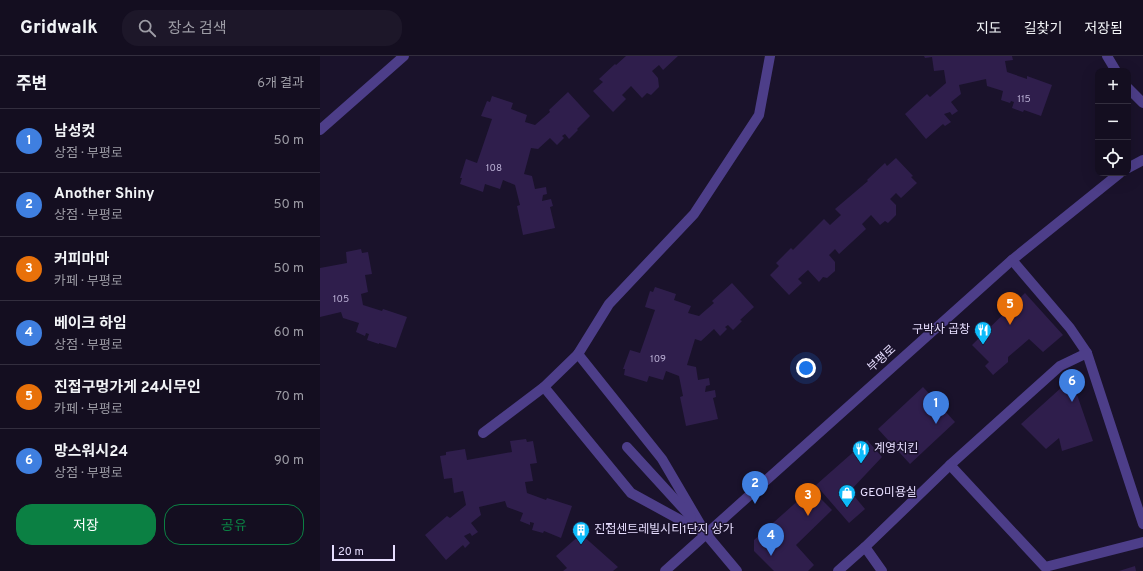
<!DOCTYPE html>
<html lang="ko">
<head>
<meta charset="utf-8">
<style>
  :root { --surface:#140e20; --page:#1d1729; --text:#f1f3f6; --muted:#9d9ca5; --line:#332e3e; --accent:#0b8043 }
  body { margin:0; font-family:Overpass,"Noto Sans KR",sans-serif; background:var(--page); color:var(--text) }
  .controls { position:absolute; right:12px; top:12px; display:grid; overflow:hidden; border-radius:8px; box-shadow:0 4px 16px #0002 }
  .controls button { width:36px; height:36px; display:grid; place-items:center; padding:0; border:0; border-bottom:1px solid var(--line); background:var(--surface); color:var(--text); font:20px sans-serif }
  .scale { position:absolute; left:12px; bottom:10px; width:63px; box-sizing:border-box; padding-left:4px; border:2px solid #e6ddfe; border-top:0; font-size:11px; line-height:14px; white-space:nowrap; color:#e6ddfe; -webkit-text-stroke:3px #1a122b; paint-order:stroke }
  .you { position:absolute; left:486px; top:312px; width:14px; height:14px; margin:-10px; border:3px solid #fff; border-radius:50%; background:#1a73e8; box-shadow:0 0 0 6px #1a73e833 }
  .badge { display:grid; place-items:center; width:26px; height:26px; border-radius:50%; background:var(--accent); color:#fff; font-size:13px; font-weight:700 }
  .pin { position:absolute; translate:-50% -33px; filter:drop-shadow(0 1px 2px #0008) }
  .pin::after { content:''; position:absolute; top:21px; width:14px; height:12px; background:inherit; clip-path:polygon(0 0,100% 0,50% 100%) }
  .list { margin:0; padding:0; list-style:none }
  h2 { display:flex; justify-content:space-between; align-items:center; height:52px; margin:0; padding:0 16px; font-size:17px }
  h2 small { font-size:13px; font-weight:400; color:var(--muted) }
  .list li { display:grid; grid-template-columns:26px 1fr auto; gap:12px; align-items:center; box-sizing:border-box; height:64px; padding:0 16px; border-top:1px solid var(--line) }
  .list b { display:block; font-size:15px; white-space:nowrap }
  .list p { margin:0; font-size:13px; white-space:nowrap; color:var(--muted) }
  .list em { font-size:13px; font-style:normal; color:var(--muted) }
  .actions { display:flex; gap:8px; padding:12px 16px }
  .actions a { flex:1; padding:9px 0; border:1px solid var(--accent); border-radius:16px; text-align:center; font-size:14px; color:var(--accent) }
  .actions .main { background:var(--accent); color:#fff }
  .icon { flex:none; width:22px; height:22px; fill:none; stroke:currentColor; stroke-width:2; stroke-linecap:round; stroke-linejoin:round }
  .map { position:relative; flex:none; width:823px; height:515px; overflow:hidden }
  header { display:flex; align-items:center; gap:24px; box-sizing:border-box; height:56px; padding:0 20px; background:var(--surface); border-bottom:1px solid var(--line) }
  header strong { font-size:19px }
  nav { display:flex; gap:22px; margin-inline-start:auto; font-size:14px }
  .search { width:280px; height:36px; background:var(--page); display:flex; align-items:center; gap:10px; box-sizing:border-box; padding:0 14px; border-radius:16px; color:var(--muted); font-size:15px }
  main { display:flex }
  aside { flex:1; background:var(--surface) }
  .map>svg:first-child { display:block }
  .building { fill:#2f1e4c }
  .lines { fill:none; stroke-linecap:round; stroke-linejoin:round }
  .service { stroke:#4d3e89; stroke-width:10 }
  .minor { stroke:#4d3e89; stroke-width:10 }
  .labels { text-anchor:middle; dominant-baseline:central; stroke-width:3; stroke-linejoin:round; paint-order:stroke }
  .number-label { font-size:10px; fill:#b8add2 }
  .poi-label { font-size:12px; fill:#e6ddfe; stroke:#1a122b; text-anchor:start }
  .street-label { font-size:12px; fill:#e6ddfe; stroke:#1a122b }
</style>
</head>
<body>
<header>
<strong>Gridwalk</strong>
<div class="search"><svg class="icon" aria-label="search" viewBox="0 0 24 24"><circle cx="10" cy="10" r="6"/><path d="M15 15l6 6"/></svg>장소 검색</div>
<nav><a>지도</a><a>길찾기</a><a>저장됨</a></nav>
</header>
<main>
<aside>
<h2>주변<small>6개 결과</small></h2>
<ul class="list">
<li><span class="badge" style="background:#3f7fe0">1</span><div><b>남성컷</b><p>상점 · 부평로</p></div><em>50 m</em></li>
<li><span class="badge" style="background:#3f7fe0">2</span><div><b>Another Shiny</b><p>상점 · 부평로</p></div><em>50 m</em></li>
<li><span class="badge" style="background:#e8710a">3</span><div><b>커피마마</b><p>카페 · 부평로</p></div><em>50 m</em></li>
<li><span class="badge" style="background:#3f7fe0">4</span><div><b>베이크 하임</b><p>상점 · 부평로</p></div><em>60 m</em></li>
<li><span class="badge" style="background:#e8710a">5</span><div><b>진접구멍가게 24시무인</b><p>카페 · 부평로</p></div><em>70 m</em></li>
<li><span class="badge" style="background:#3f7fe0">6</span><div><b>망스워시24</b><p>상점 · 부평로</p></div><em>90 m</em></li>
</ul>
<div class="actions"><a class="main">저장</a><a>공유</a></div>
</aside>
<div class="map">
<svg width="823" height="515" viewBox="0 0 823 515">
  <rect width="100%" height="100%" fill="#1a122b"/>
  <g class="building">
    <path d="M306,0H358L343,14L339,9L332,15L338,22L339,31L331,39L327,37L322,42L311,30L302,39L306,43L293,56L273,35L283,26L279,23L295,8L296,9Z"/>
    <path d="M604,0H692L693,4L685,5L687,16L707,23V20L732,29L721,60L704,54L703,56L692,52L694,46L691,45L690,47L681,44L683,35L667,30L666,23L639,29L641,38L631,46L638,55L632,59L630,56L624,58L631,66L625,70L623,68L606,83L585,58L607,38L610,41L626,27L624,14L614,15L612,1L605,2Z"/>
    <path d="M248,36L270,60L257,73L258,74L249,83L245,78L242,80L244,82L237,89L230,82L218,93L211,92L204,118L212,120L215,133L226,131L227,138L223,139L222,145L231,143L233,150L230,151L235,172L203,179L197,150L200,149L195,129L183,124L180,133L165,128L163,136L140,128L142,122H140L146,103L157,107L172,63L161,60L167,45L170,46L172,40L193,47L191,53L207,59L205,66L215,69L230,56L229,54Z"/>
    <path d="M576,102L593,120L591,121L597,127L581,142L576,137L570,143L576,149V159L568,167L565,165L560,169L551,159L542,168L546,173L519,198L515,193L509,199L515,206V215L507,222L503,221L499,226L488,214L478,223L482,227L469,239L450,219L459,210L456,207L471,192L473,194L504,163L510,169L521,159L515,153L548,125L547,124L565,107L567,110Z"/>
    <path d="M41,193L42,197L48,196L52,218L45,219L48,236L41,238L43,249L62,255L63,253L87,261L76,292L59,287V288L47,284L49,278L46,277L45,280L36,276L39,267L23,262L21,256L0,261V212L27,207L26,196Z"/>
    <path d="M412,227L434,251L420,264L422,265L413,274L408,269L405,271L407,273L400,280L394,273L381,285L375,283L367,309L376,311L378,324L389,322L390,329L386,330L385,336L395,334L396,341L393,342L398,363L366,370L360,341L363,340L359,320L346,315L343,324L329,320L327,326L304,319L305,313H303L310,294L320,297L335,254L325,251L330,235L333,236L335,231L356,238L354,244L371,250L368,257L379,260L394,247L392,245Z"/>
    <path d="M705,237L743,279L723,296L709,283L688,301V306L673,319L665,310L669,306L652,289Z"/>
    <path d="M754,330L773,385L742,395L739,382L726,393L701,368L742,331Z"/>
    <path d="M603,331L635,366L590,408L558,373Z"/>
    <path d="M206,383L207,386L213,385L217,407L210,408L213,425L205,426L207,437L226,444L227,442L252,450L241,482L224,475L223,477L212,474L214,467L210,466V469L200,465L203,457L187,451L185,445L159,451L161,459L151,467L158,476L152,480L150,477L144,480L150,487L145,492L143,489L126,504L105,479L127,460L130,462L146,449L143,435L134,437L132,422L124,423L120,400L126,399V396L145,393L147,404L192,396L190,385Z"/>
    <path d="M547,384L562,401L530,435L545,453L529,467L496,429Z"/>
    <path d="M491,433L512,454L476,489L494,509L488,515H454L434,495V484Z"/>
    <path d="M261,478L298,511L293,515H243L247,512L236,500Z"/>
    <path d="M815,510L816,515H799Z"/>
  </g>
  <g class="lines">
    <g class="service">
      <path d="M0,74L84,0"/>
      <path d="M258,298L342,403L386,478"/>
      <path d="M224,331L311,437L386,478"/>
      <path d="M163,377L224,331L258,298L289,248L374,158L439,59L450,0"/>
      <path d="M307,391L371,461"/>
    </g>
    <g class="minor">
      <path d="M787,0L796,15"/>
      <path d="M808,32L823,47"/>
      <path d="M808,112L823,104"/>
      <path d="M692,204L750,272L767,297"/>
      <path d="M823,468L767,297L740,310L630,409L725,511L823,486"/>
      <path d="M386,478L417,515"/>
      <path d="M545,491L562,515"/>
      <path d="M345,515L692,204L800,117"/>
      <path d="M518,515L545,491L630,409"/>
    </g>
  </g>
  <defs>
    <g id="restaurant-pin" transform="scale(0.9)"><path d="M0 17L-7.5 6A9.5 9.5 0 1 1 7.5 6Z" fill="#0dbbfa" stroke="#1a122b"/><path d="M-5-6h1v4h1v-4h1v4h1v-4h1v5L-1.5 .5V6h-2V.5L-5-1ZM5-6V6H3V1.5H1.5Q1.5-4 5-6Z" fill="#fff"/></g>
    <g id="shop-pin" transform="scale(0.9)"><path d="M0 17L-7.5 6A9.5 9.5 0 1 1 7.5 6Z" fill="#0dbbfa" stroke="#1a122b"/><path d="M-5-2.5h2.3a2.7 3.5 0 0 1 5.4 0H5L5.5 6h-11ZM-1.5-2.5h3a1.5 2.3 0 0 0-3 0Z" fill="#fff"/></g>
    <g id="building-pin" transform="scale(0.9)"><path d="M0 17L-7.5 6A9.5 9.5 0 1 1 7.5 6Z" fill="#0dbbfa" stroke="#1a122b"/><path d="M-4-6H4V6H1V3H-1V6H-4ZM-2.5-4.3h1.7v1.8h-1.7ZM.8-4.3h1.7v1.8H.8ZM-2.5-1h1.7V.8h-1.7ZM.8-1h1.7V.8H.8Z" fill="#fff"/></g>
  </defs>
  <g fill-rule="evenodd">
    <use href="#restaurant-pin" x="663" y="274"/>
    <use href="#restaurant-pin" x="541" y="393"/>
    <use href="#shop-pin" x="527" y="437"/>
    <use href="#building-pin" x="261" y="474"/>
  </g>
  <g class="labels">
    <g class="number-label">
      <text x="704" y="43">115</text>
      <text x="174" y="112">108</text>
      <text x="21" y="243">105</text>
      <text x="338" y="303">109</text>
    </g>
    <g class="poi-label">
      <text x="650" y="274" text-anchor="end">구박사 곱창</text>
      <text x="554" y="393">계영치킨</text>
      <text x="540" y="437">GEO미용실</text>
      <text x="274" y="474">진접센트레빌시티1단지 상가</text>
    </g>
    <g class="street-label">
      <text transform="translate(562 303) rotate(-42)">부평로</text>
    </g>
  </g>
</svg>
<div class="controls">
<button>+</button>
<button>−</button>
<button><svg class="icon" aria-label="locate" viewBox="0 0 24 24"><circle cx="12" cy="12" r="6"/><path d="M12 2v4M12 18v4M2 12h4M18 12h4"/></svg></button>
</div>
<div class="scale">20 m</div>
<div class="you"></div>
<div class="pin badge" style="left:616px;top:368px;background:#3f7fe0">1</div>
<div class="pin badge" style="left:435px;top:448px;background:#3f7fe0">2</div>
<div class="pin badge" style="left:488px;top:460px;background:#e8710a">3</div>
<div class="pin badge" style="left:451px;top:500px;background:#3f7fe0">4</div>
<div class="pin badge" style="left:690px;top:269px;background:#e8710a">5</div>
<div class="pin badge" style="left:752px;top:346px;background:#3f7fe0">6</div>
</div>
</main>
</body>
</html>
